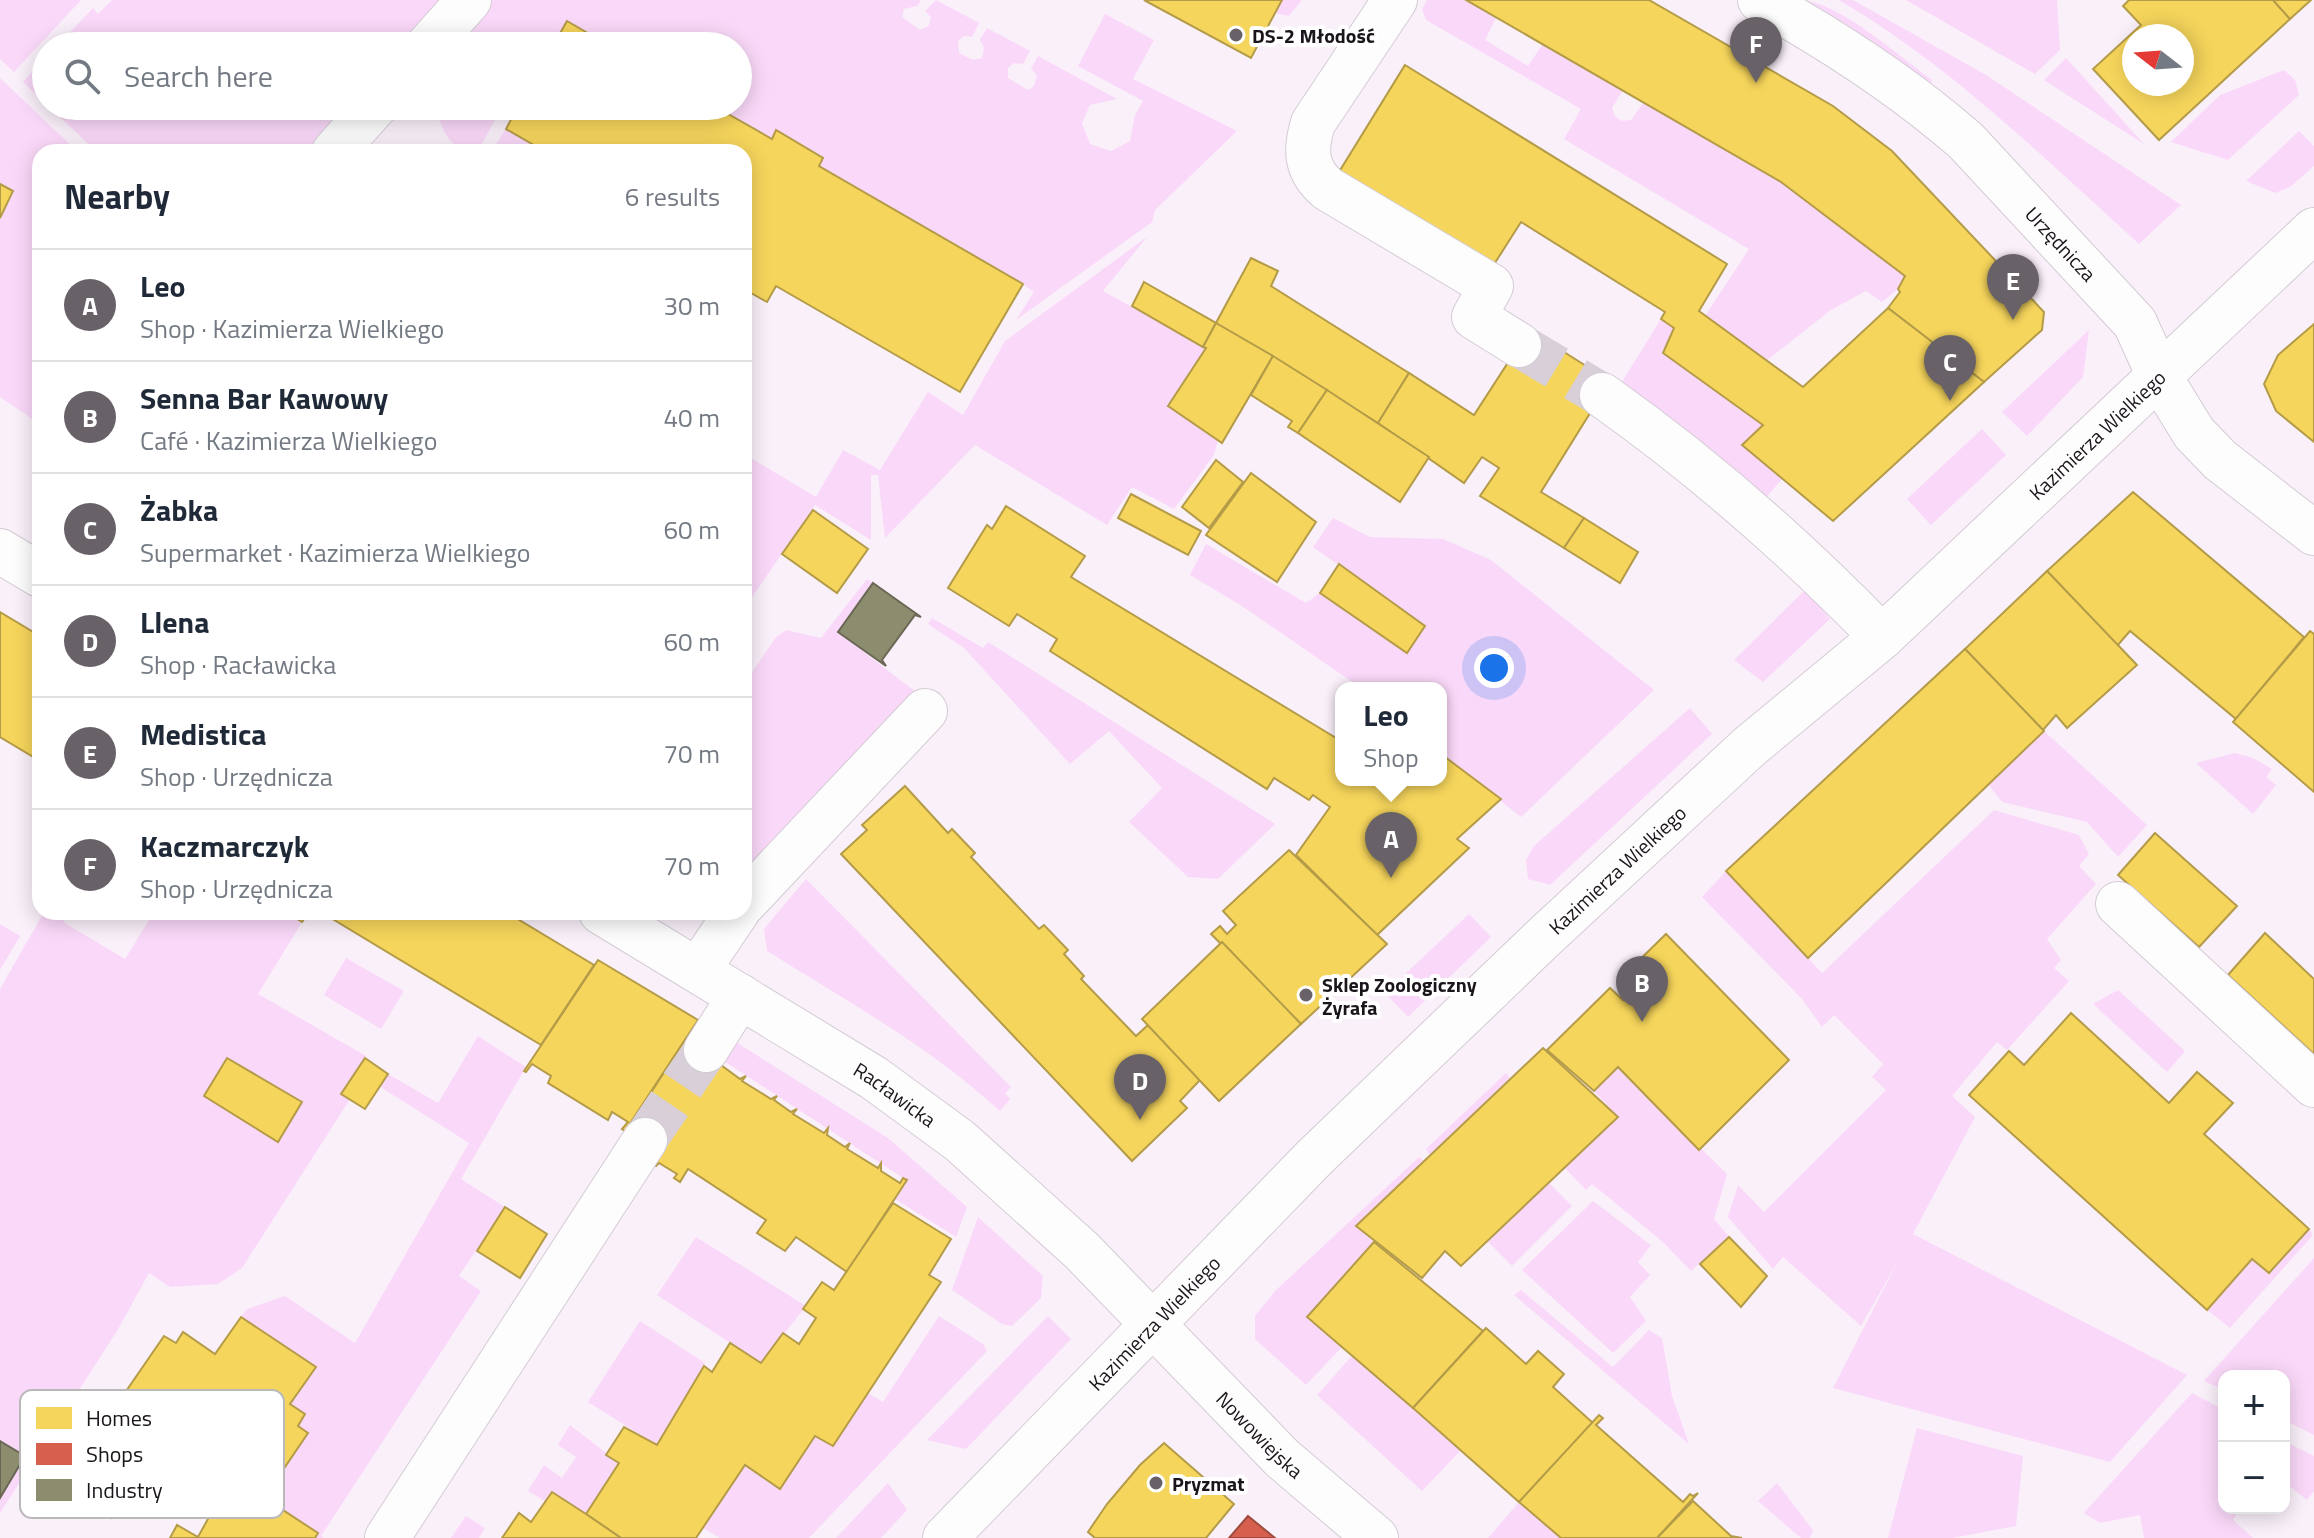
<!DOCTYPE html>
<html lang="en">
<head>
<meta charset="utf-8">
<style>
  :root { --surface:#fff; --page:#f2f2f3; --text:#1f2937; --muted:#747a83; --line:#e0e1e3; --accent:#686268 }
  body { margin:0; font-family:"Titillium Web",sans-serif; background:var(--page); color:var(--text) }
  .controls { position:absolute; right:24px; bottom:24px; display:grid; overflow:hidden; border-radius:16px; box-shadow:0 4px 20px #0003 }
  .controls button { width:72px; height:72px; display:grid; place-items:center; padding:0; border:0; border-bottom:2px solid var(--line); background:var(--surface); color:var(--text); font:40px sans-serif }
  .compass { position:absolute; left:2122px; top:24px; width:72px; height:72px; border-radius:50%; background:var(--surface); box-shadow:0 4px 20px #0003; rotate:287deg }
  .you { position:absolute; left:1494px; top:668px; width:28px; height:28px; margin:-20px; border:6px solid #fff; border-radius:50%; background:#1a73e8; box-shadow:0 0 0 12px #1a73e833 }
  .badge { display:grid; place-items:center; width:52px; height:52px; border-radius:50%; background:var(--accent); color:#fff; font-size:26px; font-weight:700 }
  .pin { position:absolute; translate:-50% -66px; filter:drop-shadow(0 2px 4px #0008) }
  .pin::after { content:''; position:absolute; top:42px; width:28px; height:24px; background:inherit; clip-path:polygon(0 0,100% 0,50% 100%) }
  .popup { position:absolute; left:1335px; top:682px; width:112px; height:104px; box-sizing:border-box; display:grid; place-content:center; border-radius:16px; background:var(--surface); filter:drop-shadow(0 2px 6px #0005); font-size:26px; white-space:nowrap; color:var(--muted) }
  .popup b { font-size:30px; color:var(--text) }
  .popup::after { content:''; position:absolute; left:50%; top:100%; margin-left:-16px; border:16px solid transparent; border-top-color:var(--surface) }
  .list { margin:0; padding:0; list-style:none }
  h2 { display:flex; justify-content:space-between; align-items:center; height:104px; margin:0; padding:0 32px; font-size:34px }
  h2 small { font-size:26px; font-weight:400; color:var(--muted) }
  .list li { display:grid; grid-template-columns:52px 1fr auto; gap:24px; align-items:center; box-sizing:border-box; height:112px; padding:0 32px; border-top:2px solid var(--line) }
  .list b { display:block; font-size:30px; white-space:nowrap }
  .list p { margin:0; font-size:26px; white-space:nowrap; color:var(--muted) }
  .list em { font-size:26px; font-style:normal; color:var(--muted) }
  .icon { flex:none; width:44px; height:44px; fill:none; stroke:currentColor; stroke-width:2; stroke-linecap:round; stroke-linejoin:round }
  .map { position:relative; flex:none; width:2314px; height:1538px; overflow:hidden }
  .search { position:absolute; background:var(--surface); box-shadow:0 4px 20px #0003; left:32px; top:32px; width:720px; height:88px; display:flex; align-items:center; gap:20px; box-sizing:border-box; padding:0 28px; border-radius:44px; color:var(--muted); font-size:30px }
  .panel { position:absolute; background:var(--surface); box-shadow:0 4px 20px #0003; left:32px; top:144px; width:720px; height:776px; border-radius:24px }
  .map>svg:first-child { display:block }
  .green { fill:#fad8f9 }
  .homes { fill:#f6d55c; stroke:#b49b48; stroke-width:2; fill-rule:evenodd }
  .shops { fill:#d6604d; stroke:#9e4a3e; stroke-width:2 }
  .industry { fill:#8c8c6e; stroke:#6a6855; stroke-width:2 }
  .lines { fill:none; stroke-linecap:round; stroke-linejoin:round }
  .minor-tunnel { stroke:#d8cfd8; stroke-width:44; stroke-dasharray:44 22; stroke-linecap:butt }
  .minor-casing { stroke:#d3ccd3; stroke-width:46 }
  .minor { stroke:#fefdfe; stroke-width:44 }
  .poi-dot { fill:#686268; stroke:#fff; stroke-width:3 }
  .labels { text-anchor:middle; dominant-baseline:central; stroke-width:8; stroke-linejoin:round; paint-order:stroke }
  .poi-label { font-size:20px; font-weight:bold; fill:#1a151a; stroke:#fff; text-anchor:start }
  .street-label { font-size:20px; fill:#1a151a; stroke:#fff }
  .key { fill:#fff; stroke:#bab9ba; stroke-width:2 }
  .key-label { font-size:22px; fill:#1a151a }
</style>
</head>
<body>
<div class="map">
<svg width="2314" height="1538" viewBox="0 0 2314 1538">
  <rect width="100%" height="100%" fill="#faf0fa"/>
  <g class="green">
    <path d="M0,0H81L14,72L0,59Z"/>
    <path d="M112,0H450L409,46H57L93,8L98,14Z"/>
    <path d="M491,0H921L917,6L904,9L902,17L920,30L929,26L931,17L925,11L936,0L979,23L972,37L964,36L958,41L959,53L973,60L982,58L984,47L980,40L987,28L1030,51L1023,64L1014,63L1008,68V78L1028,90L1034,86L1037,75L1031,69L1038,56L1117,99L1090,105L1082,123L1090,144L1111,151L1130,141L1135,115L1143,101L1078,66L1105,14L1154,40L1133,79L1237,131L1155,210L1152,222L1016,320L1034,292L1023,284L819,166L823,158L777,131L772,139L714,106H738V46H610L567,22L553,46H451Z"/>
    <path d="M1282,0H1302L1289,16L1275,13Z"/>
    <path d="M1427,0H1466L1496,18L1485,40L1528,66L1542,45L1623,90L1612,108L1615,116L1622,121L1631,120L1643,103L1781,182L1905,276L1898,289L1882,302L1866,291L1831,310L1766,361L1705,316L1749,249L1564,139L1581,109L1426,20L1422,9Z"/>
    <path d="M1799,0C1837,0 1900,57 1932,80L1929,87Z"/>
    <path d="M1839,0H1853L1986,75L2181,205L2139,244C2043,157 1951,66 1839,0Z"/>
    <path d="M1906,0H2057L2060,50L2035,74Z"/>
    <path d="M46,57V104L23,82Z"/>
    <path d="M2066,58L2144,144L2044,80Z"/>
    <path d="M2284,70L2295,80L2299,95L2228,160L2171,142L2220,95Z"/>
    <path d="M0,78L78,152H40V424L0,397V218L13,191L0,184Z"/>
    <path d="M48,106H356L316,152H97Z"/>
    <path d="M434,106H503L477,152C450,152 443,131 434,106Z"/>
    <path d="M506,129L546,152H491Z"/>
    <path d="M2299,131L2314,146V166L2290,187L2275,193L2246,181Z"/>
    <path d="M1147,237L1103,291L1206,348L1169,406L1218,440L1214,455L1174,509L1132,487L1107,525L975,445L885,538L878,475H871V540L815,505L744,609V454L816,497L843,450L880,470L928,392L963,415L1005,341Z"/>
    <path d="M1661,319L1674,328L1663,353L1763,425L1783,478L1764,500L1615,393Z"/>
    <path d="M2089,330L2083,377L2027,436L2002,412Z"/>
    <path d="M1982,429L2006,455L1931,525L1907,499Z"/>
    <path d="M1333,518L1370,537L1443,539L1491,560L1654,690L1521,817L1441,754V688H1361L1242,606L1190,575L1206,544L1306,603L1320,593L1407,653L1425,626L1313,547Z"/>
    <path d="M867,579L873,583L839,633L920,695L744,884V684L776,637L786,630L821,638Z"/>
    <path d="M1806,589L1830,619L1763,682L1734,660Z"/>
    <path d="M932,618L983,648L988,642L1275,824L1218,879L1188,877L1129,822L1162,788L1109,731L1070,764L964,648L928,624Z"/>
    <path d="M1690,708L1712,734L1550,885L1528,879L1526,860L1534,846Z"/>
    <path d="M2044,731L2147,825L2118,857L2087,822L2002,802L1988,784Z"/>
    <path d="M2235,753L2253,758L2272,769L2266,777L2276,785L2253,814L2196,763Z"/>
    <path d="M1994,810L2079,835L2089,854L2079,866L2096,884L2047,939L2061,960L2054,968L2069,981L2007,1050L1997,1042L1952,1096L1975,1117L1913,1234L2187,1375L2110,1462L1833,1388L1898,1261L1861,1326L1783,1257L1773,1269L1728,1217L1738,1185L1764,1212L1886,1090L1872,1077L1883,1064L1834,1015L1822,1027L1802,999L1702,897L1726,871L1822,973Z"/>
    <path d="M806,879L1011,1087L1005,1093L1010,1099L1000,1111C930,1047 847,1001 767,951L764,929Z"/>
    <path d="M44,912H69L63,922L125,959L154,912H288L302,922L258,994L366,1056L342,1093L350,1099L242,1268L218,1284L170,1287L149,1273L117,1331L0,1513V989Z"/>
    <path d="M1469,914L1491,937L1408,1017L1385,993Z"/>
    <path d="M0,924L20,936L0,970Z"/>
    <path d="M346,958L404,991L381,1029L324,995Z"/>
    <path d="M2118,990L2185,1051L2167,1072L2093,1004Z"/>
    <path d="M478,1036L526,1067L461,1179L505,1207L459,1276L481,1291L321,1536L323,1538H315L317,1532L264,1498L307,1434L298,1426L305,1414L290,1404L315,1367L241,1317L247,1309L285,1296L355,1343L469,1143L379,1086L388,1074L438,1103Z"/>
    <path d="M736,1042L888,1138L967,1207L956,1237L895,1199L906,1180L724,1061Z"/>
    <path d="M1618,1067L1727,1174L1714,1219L1729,1237L1691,1271L1663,1242L1592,1184L1586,1190L1565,1168L1618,1117L1594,1091Z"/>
    <path d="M1506,1073L1510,1078L1430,1155L1426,1149Z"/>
    <path d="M1419,1157L1424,1161L1356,1226L1374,1242L1308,1317L1342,1347L1306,1385L1255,1339V1316L1275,1291Z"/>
    <path d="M1549,1183L1572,1206L1512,1266L1487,1241Z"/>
    <path d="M1593,1201L1651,1245L1638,1262L1650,1275L1630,1297L1646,1321L1613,1353L1522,1270Z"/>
    <path d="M978,1217L1043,1276L1041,1298L1012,1326L1002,1324L952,1290Z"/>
    <path d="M2309,1229L2313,1235L2230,1328L2207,1310L2252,1259L2269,1273Z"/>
    <path d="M696,1237L806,1306L761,1363L657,1295Z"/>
    <path d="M2314,1258V1435L2284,1420V1376H2224V1390L2204,1381Z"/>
    <path d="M1521,1290L1613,1367L1649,1330L1662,1338L1672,1396L1689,1444L1514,1295Z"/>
    <path d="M939,1316L983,1344L987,1351L809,1538H720L703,1528L745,1465L780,1489L815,1436L833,1446L868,1393L883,1402Z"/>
    <path d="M1048,1316L1071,1339L966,1449L927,1440Z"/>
    <path d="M640,1321L705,1363L657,1445L588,1402Z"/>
    <path d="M1352,1356L1461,1450L1422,1491L1317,1395Z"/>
    <path d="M2192,1393L2224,1410V1508H2240L2233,1520L2253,1538H2144L2140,1515L2100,1523L2084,1513Z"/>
    <path d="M570,1425L619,1463L586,1514L552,1492L545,1501L528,1491L544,1465L562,1478L576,1457L558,1445Z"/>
    <path d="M1917,1428L2023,1456L2016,1526L1952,1538H1888Z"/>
    <path d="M2284,1441L2314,1456V1491L2307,1500L2284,1482Z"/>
    <path d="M888,1483L907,1510L881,1538H836Z"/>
    <path d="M1777,1483L1813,1530L1810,1538H1801L1758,1501Z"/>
    <path d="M1519,1502L1561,1538H1488Z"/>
    <path d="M466,1516L485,1528L479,1538H451Z"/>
  </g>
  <g class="homes">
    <path d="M1144,0H1282L1251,58Z"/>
    <path d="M1466,0H1649L1833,106L1892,151L2044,312L2042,330L1984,382L1888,308L1900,292L1898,289L1905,276L1781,182Z"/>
    <path d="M2129,0H2273L2290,19L2159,140L2093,69L2141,25L2123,6ZM2134,36H2182V84H2134Z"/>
    <path d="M2273,0H2311L2290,19Z"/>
    <path d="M567,21L610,46H553Z"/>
    <path d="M1405,65L1727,264L1699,311L1803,387L1888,308L1984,382L1833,521L1742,445L1763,425L1663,353L1674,328L1661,319L1665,312L1521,222L1493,266L1339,172Z"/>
    <path d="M518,106H714L772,139L776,130L823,158L819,166L1023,284L960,392L776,286L767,302L744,289V152H546L506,129Z"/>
    <path d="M0,184L13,191L0,218Z"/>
    <path d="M1251,258L1278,271L1271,286L1409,373L1378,423L1216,323Z"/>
    <path d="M1144,282L1216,323L1203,347L1132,306Z"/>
    <path d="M1216,323L1273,356L1222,443L1168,406L1206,348L1203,347Z"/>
    <path d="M2314,324V442L2276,411L2264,384L2278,355Z"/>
    <path d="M1529,330L1610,381L1541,492L1584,518L1564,548L1480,496L1499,468L1482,457L1464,483L1378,423L1409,373L1474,415Z"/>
    <path d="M1273,356L1327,390L1298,433L1288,427L1292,421L1251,395Z"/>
    <path d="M1327,390L1429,457L1400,502L1298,433Z"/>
    <path d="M1216,460L1243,482L1209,528L1182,507Z"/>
    <path d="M1251,473L1316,522L1277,582L1206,535Z"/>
    <path d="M2133,492L2304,637L2236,719L2130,631L2117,646L2047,571Z"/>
    <path d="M1131,494L1201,531L1188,555L1118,518Z"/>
    <path d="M1006,506L1085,556L1071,577L1341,741V780H1441V754L1501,799L1457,839L1469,848L1377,935L1296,855L1330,807L1313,795L1309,800L1274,778L1267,789L1050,651L1057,639L1017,614L1009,626L948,588L987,525L992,529Z"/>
    <path d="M813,510L868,549L837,593L782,554Z"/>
    <path d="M1584,518L1638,552L1620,583L1564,548Z"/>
    <path d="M1339,564L1425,626L1407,653L1320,593Z"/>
    <path d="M2047,571L2137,665L2067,728L2056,715L2043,730L1965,649Z"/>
    <path d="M0,612L40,636V761L0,737Z"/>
    <path d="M2310,631L2314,634V792L2233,722Z"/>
    <path d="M1965,649L2044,731L1808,958L1726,871Z"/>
    <path d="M905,786L948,833L952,829L975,853L971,857L1039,929L1044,925L1068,950L1064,954L1084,976L1081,979L1136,1036L1148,1025L1200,1080L1180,1101L1187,1108L1132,1161L841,854L867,830L862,825Z"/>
    <path d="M2155,833L2237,906L2199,947L2118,875Z"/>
    <path d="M1289,850L1387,944L1301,1024L1211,934L1220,926L1227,934L1236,925L1223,911Z"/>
    <path d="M297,912H309L302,922L294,917Z"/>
    <path d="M321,912H506L594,965L541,1045Z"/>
    <path d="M2265,933L2314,979V1054L2228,975Z"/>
    <path d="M1666,934L1789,1060L1699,1150L1618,1067L1594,1091L1547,1050L1610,988L1623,1000L1636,987L1624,975Z"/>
    <path d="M1222,942L1301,1024L1219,1101L1142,1019Z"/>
    <path d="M598,960L698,1020L625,1131L622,1129L628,1122L612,1112L608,1120L548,1083L551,1076L532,1064L526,1072L524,1071Z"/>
    <path d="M2071,1013L2169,1103L2197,1072L2233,1103L2204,1134L2309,1229L2269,1273L2252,1259L2207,1310L1969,1095L2009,1051L2024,1065Z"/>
    <path d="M687,1037L724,1061L721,1065L740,1079L746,1076L742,1081L771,1099L777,1096L774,1100L791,1112L797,1109L793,1114L824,1133L828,1128L827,1135L845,1147L850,1143L847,1149L878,1168L881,1163V1171L900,1183L903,1178L907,1180L847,1272L796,1237L785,1251L757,1233L766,1220L688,1169L680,1182L674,1178L677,1174L659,1163L656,1166L651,1163L628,1128Z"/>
    <path d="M1543,1048L1618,1117L1461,1266L1445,1251L1422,1278L1356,1226Z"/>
    <path d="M227,1058L302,1102L278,1142L204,1096Z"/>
    <path d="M365,1058L388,1074L365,1109L341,1094Z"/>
    <path d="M893,1203L951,1239L929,1275L941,1282L833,1446L815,1436L780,1489L745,1465L696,1538H621L586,1514L619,1463L606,1455L624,1427L657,1445L704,1366L712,1372L730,1343L761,1363L783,1333L799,1344L816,1318L803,1309L822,1282L834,1290Z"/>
    <path d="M505,1207L547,1234L520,1278L477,1251Z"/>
    <path d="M1729,1237L1767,1276L1741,1307L1700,1264Z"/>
    <path d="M1374,1242L1483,1331L1413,1408L1307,1317Z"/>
    <path d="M241,1317L316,1367L290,1404L305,1414L298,1426L308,1433L264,1498L187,1446L179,1459L160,1447L111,1518L73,1492L81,1481L69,1474L164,1336L176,1343L183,1332L215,1354Z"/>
    <path d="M1486,1328L1526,1364L1538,1351L1564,1374L1553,1387L1593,1423L1519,1502L1413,1408Z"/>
    <path d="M1599,1415L1603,1418L1596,1425L1683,1502L1690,1494L1693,1496L1698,1493L1657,1538H1561L1519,1502Z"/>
    <path d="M1164,1443L1234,1504L1206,1538H1095L1088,1532L1107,1504L1140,1465Z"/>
    <path d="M225,1472L318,1533L315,1538H170L177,1525L198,1537L230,1479L223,1474Z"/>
    <path d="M552,1492L586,1514L621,1538H502L519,1513L531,1522Z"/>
    <path d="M1693,1501L1731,1536L1742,1538H1657Z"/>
  </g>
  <path class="shops" d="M1248,1516L1275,1538H1229Z"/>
  <g class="industry">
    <path d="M873,583L921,617L915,615L882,660L886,666L838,632Z"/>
    <path d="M0,1441L25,1456L0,1498Z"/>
  </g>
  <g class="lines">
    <g class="minor-tunnel">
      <path d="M1519,345L1602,395"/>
      <path d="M645,1140L706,1050"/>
    </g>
    <g class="minor-casing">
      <g id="minor">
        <path d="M1395,0L1313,123C1305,149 1305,170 1328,189L1491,286L1474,317L1519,345"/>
        <path id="s1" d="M1760,0C1832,40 1904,87 1966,141L2135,323L2159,376L2194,433L2220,460L2314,533"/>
        <path d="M428,46L469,0"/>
        <path d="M334,152L375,106"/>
        <path d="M1602,395C1705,468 1794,546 1882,637"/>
        <path d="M0,551L40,575"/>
        <path d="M744,903L925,711"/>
        <path d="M2118,904L2314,1085"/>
        <path id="s2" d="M601,912L874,1078L960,1141L1082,1251L1282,1458L1376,1538"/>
        <path d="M698,970L737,912"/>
        <path d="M706,1050L740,996"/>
        <path d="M387,1538L645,1140"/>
        <path id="s3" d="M945,1538L1315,1157L1541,940L1749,747L1882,637L2314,230"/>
      </g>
    </g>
    <use href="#minor" class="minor"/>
  </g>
  <g class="poi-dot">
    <circle cx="1236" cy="35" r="8"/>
    <circle cx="1306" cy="995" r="8"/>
    <circle cx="1156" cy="1483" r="8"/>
  </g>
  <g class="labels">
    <g class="poi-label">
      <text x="1252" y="35">DS-2 Młodość</text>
      <text x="1322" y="984">Sklep Zoologiczny<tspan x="1322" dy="23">Żyrafa</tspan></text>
      <text x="1172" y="1483">Pryzmat</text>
    </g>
    <g class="street-label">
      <text stroke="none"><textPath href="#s1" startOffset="390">Urzędnicza</textPath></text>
      <text stroke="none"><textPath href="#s3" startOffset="1596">Kazimierza Wielkiego</textPath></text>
      <text stroke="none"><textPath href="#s3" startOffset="948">Kazimierza Wielkiego</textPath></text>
      <text stroke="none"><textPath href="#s2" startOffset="346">Racławicka</textPath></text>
      <text stroke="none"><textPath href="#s3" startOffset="300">Kazimierza Wielkiego</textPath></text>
      <text stroke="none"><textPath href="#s2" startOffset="846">Nowowiejska</textPath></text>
    </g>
  </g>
  <rect x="20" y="1390" width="264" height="128" rx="12" class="key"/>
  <rect x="36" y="1407" width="36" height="22" fill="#f6d55c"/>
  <rect x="36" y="1443" width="36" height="22" fill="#d6604d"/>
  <rect x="36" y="1479" width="36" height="22" fill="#8c8c6e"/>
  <g class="key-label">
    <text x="86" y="1426">Homes</text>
    <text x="86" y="1462">Shops</text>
    <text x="86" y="1498">Industry</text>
  </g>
</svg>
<div class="controls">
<button>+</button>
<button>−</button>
</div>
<svg class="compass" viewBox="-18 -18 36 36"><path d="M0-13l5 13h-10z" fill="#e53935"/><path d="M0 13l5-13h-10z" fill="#747a83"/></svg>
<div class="you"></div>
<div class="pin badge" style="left:1391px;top:878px">A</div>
<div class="popup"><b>Leo</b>Shop</div>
<div class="pin badge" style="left:1642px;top:1022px">B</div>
<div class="pin badge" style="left:1950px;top:401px">C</div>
<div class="pin badge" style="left:1140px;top:1120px">D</div>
<div class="pin badge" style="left:2013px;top:320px">E</div>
<div class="pin badge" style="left:1756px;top:83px">F</div>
<div class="search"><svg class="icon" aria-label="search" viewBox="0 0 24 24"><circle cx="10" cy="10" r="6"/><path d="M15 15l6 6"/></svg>Search here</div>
<section class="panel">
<h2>Nearby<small>6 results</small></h2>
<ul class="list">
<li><span class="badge">A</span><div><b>Leo</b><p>Shop · Kazimierza Wielkiego</p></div><em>30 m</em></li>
<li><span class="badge">B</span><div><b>Senna Bar Kawowy</b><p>Café · Kazimierza Wielkiego</p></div><em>40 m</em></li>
<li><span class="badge">C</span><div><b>Żabka</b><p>Supermarket · Kazimierza Wielkiego</p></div><em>60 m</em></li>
<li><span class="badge">D</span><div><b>Llena</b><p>Shop · Racławicka</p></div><em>60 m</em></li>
<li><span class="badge">E</span><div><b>Medistica</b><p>Shop · Urzędnicza</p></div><em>70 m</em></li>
<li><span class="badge">F</span><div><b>Kaczmarczyk</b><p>Shop · Urzędnicza</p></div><em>70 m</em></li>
</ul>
</section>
</div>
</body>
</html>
